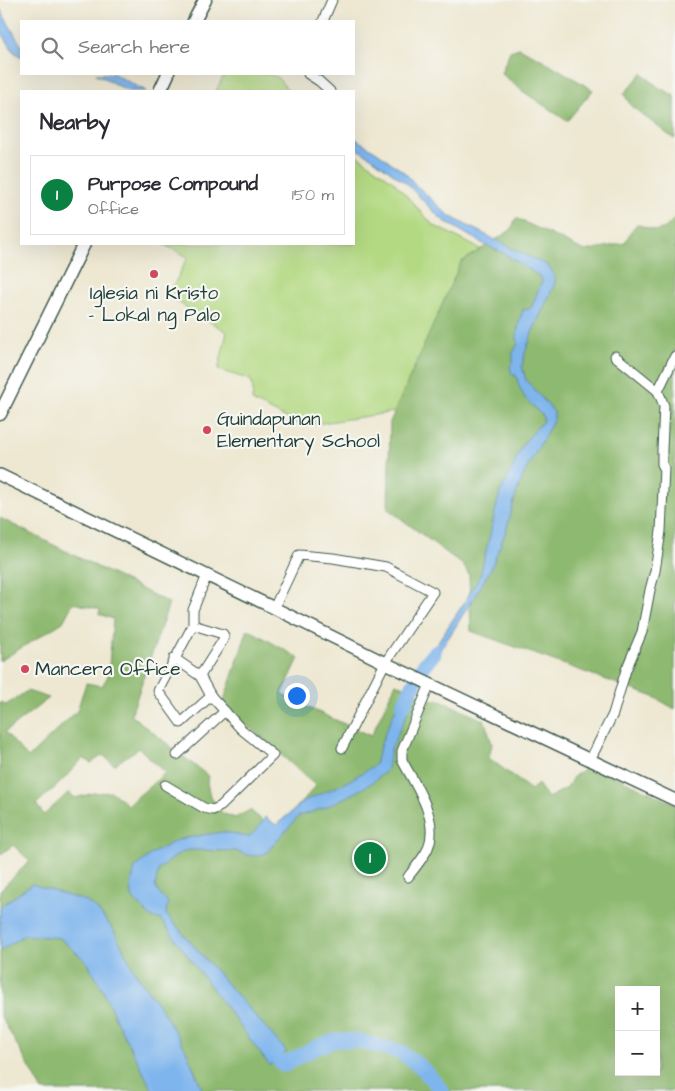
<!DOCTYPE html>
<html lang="en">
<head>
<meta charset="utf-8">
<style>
  :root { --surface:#fff; --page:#f2f2f3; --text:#2b2b33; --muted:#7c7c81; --line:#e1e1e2; --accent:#0b8043 }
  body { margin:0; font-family:"Architects Daughter",sans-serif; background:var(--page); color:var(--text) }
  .controls { position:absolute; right:15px; bottom:15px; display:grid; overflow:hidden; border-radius:0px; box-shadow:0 5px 20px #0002 }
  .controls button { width:45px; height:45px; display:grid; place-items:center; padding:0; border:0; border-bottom:1px solid var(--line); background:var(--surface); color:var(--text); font:25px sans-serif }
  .you { position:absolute; left:296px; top:695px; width:18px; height:18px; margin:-12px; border:4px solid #fff; border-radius:50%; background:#1a73e8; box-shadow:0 0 0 8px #1a73e833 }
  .badge { display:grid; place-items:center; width:32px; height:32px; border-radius:50%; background:var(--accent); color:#fff; font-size:16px; font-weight:700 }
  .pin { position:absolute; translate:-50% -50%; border:2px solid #fff; box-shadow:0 1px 5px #0006 }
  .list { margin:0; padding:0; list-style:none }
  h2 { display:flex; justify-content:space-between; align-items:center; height:65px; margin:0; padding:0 20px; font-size:21px }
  h2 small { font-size:16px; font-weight:400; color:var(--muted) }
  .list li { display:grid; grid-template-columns:32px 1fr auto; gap:15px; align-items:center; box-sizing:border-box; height:80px; margin:0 10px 10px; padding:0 10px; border:1px solid var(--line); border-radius:0px }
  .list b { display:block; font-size:19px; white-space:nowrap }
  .list p { margin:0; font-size:16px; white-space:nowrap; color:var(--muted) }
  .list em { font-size:16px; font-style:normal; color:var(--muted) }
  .icon { flex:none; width:28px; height:28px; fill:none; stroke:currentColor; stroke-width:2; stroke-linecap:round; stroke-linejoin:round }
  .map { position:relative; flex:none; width:675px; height:1091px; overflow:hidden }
  .search { position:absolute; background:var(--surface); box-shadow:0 5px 20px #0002; left:20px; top:20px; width:335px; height:55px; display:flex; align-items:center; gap:12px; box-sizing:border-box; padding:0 18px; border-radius:0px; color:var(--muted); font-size:19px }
  .panel { position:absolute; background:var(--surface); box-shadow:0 5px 20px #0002; left:20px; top:90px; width:335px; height:155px; border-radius:0px }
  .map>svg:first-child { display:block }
  .green { fill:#b3d982; stroke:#698b5b }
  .forest { fill:#8eb970; stroke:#567b52; fill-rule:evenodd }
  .water { fill:#7fb5ed; stroke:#4f7990 }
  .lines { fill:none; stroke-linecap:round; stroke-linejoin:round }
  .river { stroke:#7fb5ed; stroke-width:15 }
  .minor-casing { stroke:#3e574c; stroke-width:11 }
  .major-casing { stroke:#3e574c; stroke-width:14 }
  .highway-casing { stroke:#3e574c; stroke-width:15 }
  .minor { stroke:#fff; stroke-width:9 }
  .major { stroke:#fff; stroke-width:11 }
  .highway { stroke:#fff; stroke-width:12 }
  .poi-dot { fill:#d1495b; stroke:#f6f6f2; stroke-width:2 }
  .labels { text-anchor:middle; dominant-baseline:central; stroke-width:4.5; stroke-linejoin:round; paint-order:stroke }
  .poi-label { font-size:19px; fill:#1f3d34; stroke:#f6f6f2; text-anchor:start }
</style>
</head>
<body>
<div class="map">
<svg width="675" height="1091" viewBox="0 0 675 1091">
  <rect width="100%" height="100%" fill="#f6f6f2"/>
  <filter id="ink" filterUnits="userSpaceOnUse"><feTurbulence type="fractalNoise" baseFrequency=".02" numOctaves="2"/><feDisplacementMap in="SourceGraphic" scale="10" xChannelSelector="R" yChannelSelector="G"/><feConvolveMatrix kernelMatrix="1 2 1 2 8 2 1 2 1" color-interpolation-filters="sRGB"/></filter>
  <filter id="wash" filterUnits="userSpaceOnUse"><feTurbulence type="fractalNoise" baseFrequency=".0096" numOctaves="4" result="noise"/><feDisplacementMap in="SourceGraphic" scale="20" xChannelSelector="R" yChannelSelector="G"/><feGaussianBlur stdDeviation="1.12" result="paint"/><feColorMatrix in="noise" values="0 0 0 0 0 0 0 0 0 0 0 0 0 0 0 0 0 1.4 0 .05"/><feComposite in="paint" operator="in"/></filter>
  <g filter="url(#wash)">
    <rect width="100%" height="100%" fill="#eee8d2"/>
    <g class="green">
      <path d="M225,74H269L277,77L289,91H216L222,79Z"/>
      <path d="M354,153L393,181L433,225L486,252L421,408L302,426L252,401L253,390L251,380L218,370L227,332L168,296L188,257L163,244H354Z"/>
    </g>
    <g class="forest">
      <path d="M519,48L543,60L593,90L567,121L521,90L501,73L510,51Z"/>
      <path d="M642,73L658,87L675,96V138L674,139L631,106L624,94Z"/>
      <path d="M516,218L585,251L625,243L631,231L637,224L656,231L665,228L675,218V709L654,697L471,631L469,575L463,565L388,509L390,422L461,262L511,230Z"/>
      <path d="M0,518L169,603L131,715L208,776L207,783L210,796L222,813L235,818L250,810L275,831L316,786L265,740L222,706L248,629L299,658L282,694L307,707L371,736L396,683L428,699L440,700L485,721L492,744L489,758L531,790L538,784L548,798L567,788L573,777L590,765L675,804V1091H43L0,1015V890L30,861L13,845L0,855V702L6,705L27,691L49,698L5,732L28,758L77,711L86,683L102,686L108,676L113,619L99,614L100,609L73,603L63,622L0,661ZM139,748L165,773L128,805L112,792L94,793L75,798L69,792L44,815L36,804L59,784L83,758L91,763L103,755L114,765ZM619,990H656V1072H619Z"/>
    </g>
    <g class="water">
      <path d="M0,9L21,45V57L14,52L0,30Z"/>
      <path d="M96,74H114L146,91H128Z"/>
      <path d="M354,138L377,152L405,173L415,184L446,213L453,218L519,252L547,265L552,271L555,277V283L532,333L525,353L522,366L526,380L554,412V419L525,472L516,494L506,531L491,569L451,634L426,670L419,666L431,652L464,603L480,576L500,492L507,480L509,473L512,470L516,459L523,444L543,421V416L525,398L518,384V382L516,375H512L510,366L513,363V353L518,344C515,332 520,321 523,309L526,310L531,308L542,281L541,278L539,276L503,253L485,245L446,222L439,217L407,184L371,157L354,147Z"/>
      <path d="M407,686L417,691L391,749L387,769L385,772L370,784L356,792L324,808L299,816L265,854L255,856L247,855L236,851L189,850L180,853L159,869L155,886L160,895L168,902L167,907L166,914L287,1052L269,1065L162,921L160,919L152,918L136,902L132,896L131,884L135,868L151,854L177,840L202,835L223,832L249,837L260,826L265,817L276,825L306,800L345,783L375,765C381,737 395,711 407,686Z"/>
      <path d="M32,884L85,901L97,909L114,931L135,972L162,1010L186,1050L203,1091H153L116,1020L104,992L87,962L60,938L24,935L0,951V907Z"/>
    </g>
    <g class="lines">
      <g class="river">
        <path d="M403,706L422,668L434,653"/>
        <path d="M265,1043L283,1065L319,1046L337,1040L358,1041L401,1052L422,1068L442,1091"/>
      </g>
    </g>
  </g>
  <g filter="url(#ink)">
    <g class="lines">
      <g class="minor-casing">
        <g id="minor">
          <path d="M323,21L332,0"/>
          <path d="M308,74L319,81L330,91"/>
          <path d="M615,356L658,391"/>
          <path d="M274,608L299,555L333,558L386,567L433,592L385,663L342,748"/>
          <path d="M193,625L223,634L224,636L223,640L200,676"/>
          <path d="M174,658L200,676L211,696L181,723L158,691L193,625V610L207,575"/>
          <path d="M177,755L225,711"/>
          <path d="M590,760L613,714L626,670L642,632L650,590L655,571L661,531L664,468L662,464V450L664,406L658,391L675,356"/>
          <path d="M165,785L204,808L213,810L221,806L272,756L273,755L241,729L211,696"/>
          <path d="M408,877C414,869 425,856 428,848C440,819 415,785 402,760V751L430,684"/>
        </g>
      </g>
      <g class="major-casing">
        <path id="major" d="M0,475L274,608L385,663L675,800"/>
      </g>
      <g class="highway-casing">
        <g id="highway">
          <path d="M194,21L205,0"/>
          <path d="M160,91L168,74"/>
          <path d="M0,414L84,244"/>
        </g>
      </g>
      <use href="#minor" class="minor"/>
      <use href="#major" class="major"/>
      <use href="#highway" class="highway"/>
    </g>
  </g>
  <g class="poi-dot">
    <circle cx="154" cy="274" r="5"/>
    <circle cx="207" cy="430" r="5"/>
    <circle cx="25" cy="669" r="5"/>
  </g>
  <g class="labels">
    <g class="poi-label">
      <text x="154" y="293" text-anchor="middle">Iglesia ni Kristo<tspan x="154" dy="22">- Lokal ng Palo</tspan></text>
      <text x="217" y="419">Guindapunan<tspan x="217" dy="22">Elementary School</tspan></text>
      <text x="35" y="669">Mancera Office</text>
    </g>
  </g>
</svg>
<div class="controls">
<button>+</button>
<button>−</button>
</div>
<div class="you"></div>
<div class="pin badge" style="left:370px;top:858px">1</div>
<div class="search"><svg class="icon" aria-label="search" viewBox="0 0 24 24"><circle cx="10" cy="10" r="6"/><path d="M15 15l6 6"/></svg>Search here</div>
<section class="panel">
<h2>Nearby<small></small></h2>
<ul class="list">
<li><span class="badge">1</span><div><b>Purpose Compound</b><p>Office</p></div><em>150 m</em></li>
</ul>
</section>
</div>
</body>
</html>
